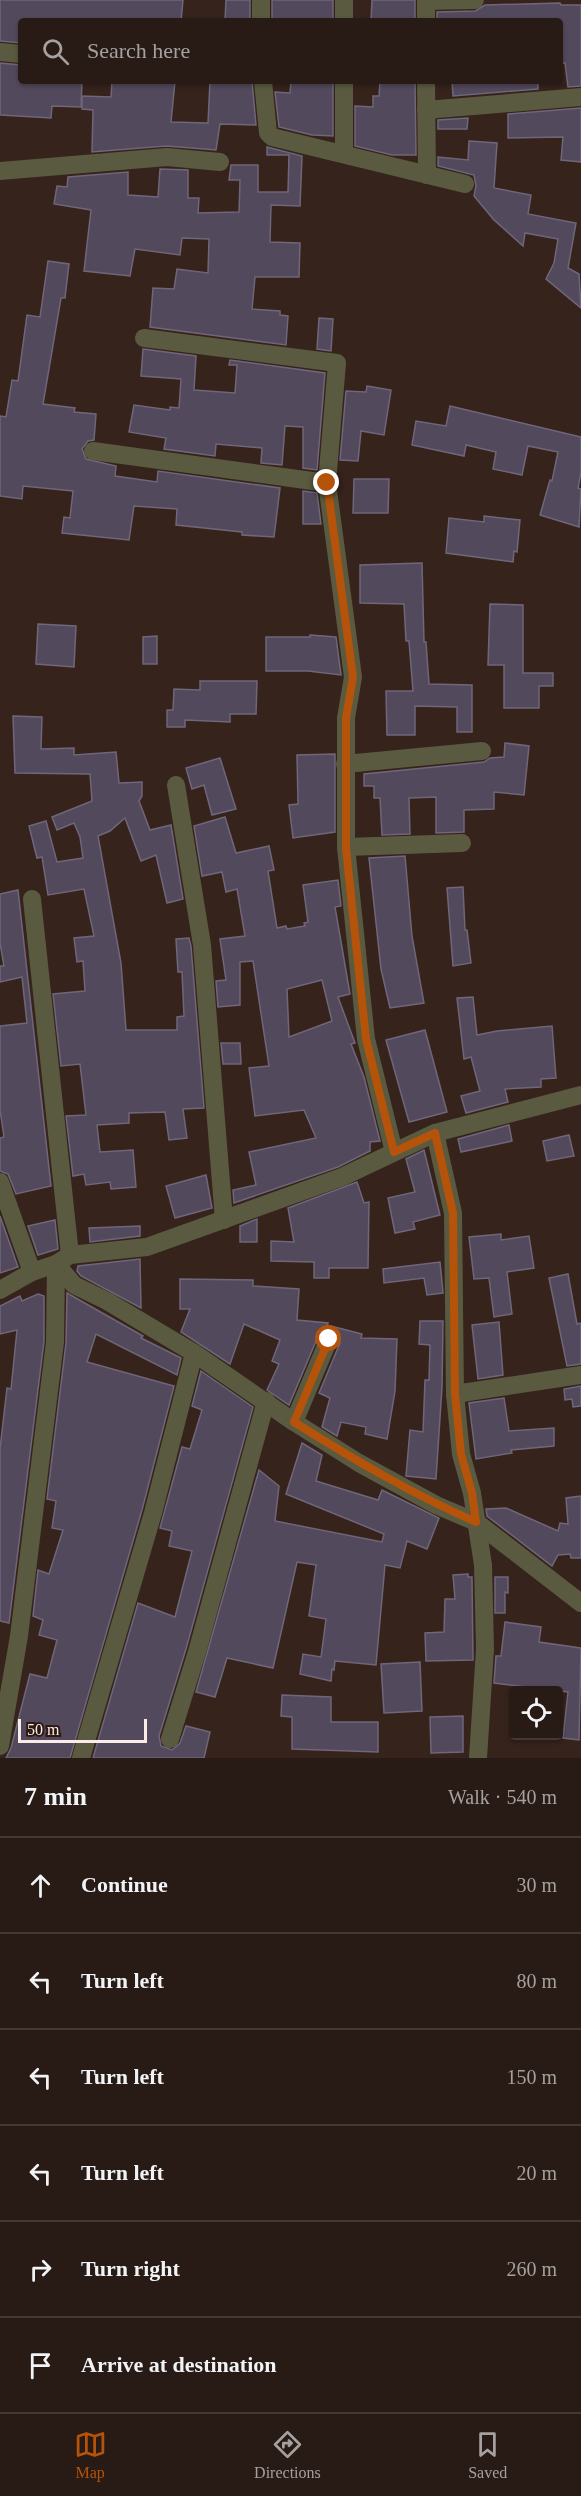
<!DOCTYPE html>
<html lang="en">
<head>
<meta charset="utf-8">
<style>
  :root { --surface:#281a14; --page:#342722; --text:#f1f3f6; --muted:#a5a1a0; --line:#443834; --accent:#b45309 }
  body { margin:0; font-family:"Times New Roman",serif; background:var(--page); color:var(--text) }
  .controls { position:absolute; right:18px; bottom:18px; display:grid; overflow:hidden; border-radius:6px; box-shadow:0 2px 4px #0004 }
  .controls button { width:54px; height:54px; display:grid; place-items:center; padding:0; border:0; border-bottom:2px solid var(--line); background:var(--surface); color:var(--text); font:30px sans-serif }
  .scale { position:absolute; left:18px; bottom:15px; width:129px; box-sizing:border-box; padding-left:6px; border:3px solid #faece6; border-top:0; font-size:16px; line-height:21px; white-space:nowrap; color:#faece6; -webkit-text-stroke:4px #2c1911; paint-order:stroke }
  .stop { position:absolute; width:18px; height:18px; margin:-14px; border:4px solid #b45309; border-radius:50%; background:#fff }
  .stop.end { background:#b45309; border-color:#fff; box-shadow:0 2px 6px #0008 }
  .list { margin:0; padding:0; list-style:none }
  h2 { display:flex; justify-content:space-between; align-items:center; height:78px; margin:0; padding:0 24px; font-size:26px }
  h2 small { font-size:20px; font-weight:400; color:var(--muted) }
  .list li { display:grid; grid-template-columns:39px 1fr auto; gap:18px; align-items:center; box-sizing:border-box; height:96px; padding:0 24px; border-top:2px solid var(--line) }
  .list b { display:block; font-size:22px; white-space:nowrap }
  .list em { font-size:20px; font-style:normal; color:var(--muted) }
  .icon { flex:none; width:33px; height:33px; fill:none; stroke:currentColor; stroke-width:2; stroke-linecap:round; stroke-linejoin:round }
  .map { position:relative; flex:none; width:581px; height:1758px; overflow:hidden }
  .search { position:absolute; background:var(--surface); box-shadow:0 2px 4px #0004; left:18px; right:18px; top:18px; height:66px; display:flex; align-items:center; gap:15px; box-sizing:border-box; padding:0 21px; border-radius:6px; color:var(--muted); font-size:22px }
  .sheet { height:654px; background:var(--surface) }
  nav { display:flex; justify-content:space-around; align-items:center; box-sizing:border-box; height:84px; border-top:2px solid var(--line); background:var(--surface); font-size:16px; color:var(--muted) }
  nav a { display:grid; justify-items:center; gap:3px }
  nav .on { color:var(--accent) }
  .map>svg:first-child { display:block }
  .building { fill:#52495c; stroke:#70667a; stroke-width:1.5; fill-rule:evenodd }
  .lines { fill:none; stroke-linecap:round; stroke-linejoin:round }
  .street { stroke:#5a5a40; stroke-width:18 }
  .route { stroke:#b45309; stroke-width:8 }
</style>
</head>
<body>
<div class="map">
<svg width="581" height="1758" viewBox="0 0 581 1758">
  <rect width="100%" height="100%" fill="#36231b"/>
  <g class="building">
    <path d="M0,0H183L181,21H21V43L0,41Z"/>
    <path d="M226,0H250V21H225Z"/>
    <rect x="272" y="0" width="61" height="21"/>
    <path d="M372,0H415V21H371Z"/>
    <path d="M560,3L561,5H581V86L568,87L565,63H560V21H437V12L475,11L485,5Z"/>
    <path d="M0,63L21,65V81H82L81,107L52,106L51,118L0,115Z"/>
    <path d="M112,81H175L171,122L208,123L210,81H252L256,125L220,124L216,150L166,146L92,152L93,110L82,109V96L111,97Z"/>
    <path d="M291,81H333V136L312,135L279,127L275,92L290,93Z"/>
    <path d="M380,81H415L416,155H392L355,146V106L373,107V96H379Z"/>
    <path d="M452,81H538V89L453,96Z"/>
    <path d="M581,108V162L561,160L563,137L508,138V114Z"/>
    <path d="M468,118L467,129H438V120Z"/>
    <path d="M469,141L497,143L494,188L531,195L528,214L576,223L568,268L579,274L581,308L546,279L554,263L558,239L525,233L523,246L494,220L474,196L476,186L474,175L438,166V157L468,160Z"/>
    <path d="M267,147L302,156L300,206L271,205L270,242L300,243L299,277H255L252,309L280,311V315L288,316L286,345L150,327L153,288L174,289L177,269L208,273L209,239L182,238L180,255L135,249L130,276L84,271L91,210L54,204L57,186L67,187L68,177L128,172V195L158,197L160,169L188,170V198H199L198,213L239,212L240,180H229L231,165H258V192H288L289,155H267Z"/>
    <path d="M48,261L69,264L65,298H61L43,404L75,408L74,412L96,414L94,440L88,441L82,449L86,459L116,466L115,476L157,482L158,471L280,488L274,537L242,535V532L176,525L177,509L134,506L129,540L62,533L64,517L70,518L73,491L23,486L22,499L0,496V416L6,417L12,380L18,381L27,315L40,317Z"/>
    <path d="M319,318L333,319L331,351L317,349Z"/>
    <path d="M143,349L196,356L194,390L235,393L237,365H229L230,360L325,373L317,470L303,468V427L285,426L282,465L261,463L262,448L216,444L215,456L164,449L166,438L129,432L134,405L170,410V407L179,408L181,379L141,376Z"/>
    <path d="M367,386L391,390L384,435L361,431L358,461L340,460L346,391L366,392Z"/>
    <path d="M450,406L581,437V473L578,488L581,489L579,527L540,515L550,480L552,481L558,452L528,446L522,475L493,469L496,452L466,445L464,456L412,445L416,421L446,426Z"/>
    <path d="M354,479H389L388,513H353Z"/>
    <path d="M303,491L317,493L321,524H303Z"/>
    <path d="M484,516L520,520L517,552L514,551L513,562L446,553L449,518L484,522Z"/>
    <path d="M422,563L424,642H426L429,684L472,685V732H457V707L415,706V735H387L386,691H413L409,641H406L404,604L360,603V565Z"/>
    <path d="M490,604L523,605V673H553V686H539V708H504V665H488Z"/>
    <path d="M38,624L76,626L74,667L36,664Z"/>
    <path d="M310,635L336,637L341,675L308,671H266V637H310Z"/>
    <path d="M157,636V664H143V637Z"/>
    <path d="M200,681H257L256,714H230V722L185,720V727H167V710H173L174,689L200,690Z"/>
    <path d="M13,716L42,717L41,749L74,748V755L116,752L119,783L142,782V796L139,801L150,830L171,825L183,899L167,903L156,855L141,861L125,818L110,831L98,836L121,963L126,1030H177V1017L184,1016L182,972H178L176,939L189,938L191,946L204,1108L183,1109L187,1138L169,1140L165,1112L129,1113V1123L97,1125L100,1152L133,1150L136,1187L111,1189L110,1182L86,1185L84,1174L73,1176L66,1116L86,1115L80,1064L61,1066L53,994L85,991L83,961L77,962L74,938L94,936L84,889L48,895L42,857L37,858L29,826L46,821L57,862L83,858L80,837L74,823L57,830L52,817L92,801L90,774L15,773Z"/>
    <path d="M505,743L529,746L524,795L494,792V809L464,810V832L436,833V797L409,798L410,834L382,835L380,798H374V786H364V774L484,762L490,758L504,757Z"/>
    <path d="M335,754V832L293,838L289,805L298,804L297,755Z"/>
    <path d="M220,758L236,809L212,815L204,785L192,789L186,768Z"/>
    <path d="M225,817L236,853L269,846L274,870L268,871L277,928L286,926L287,929L305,926L304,923L308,922L303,885L338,880L341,906L335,907L350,994L338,997L355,1043L351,1044L364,1077L380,1141L370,1142V1151L338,1167L234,1203L233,1190L256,1185L249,1152L316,1138L304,1110L255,1116L249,1068L269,1066L253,961L240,962V1005L218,1007L216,981L226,980L220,939L245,936L237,889L226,892L222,872L202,876L194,826ZM322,980L332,1021L289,1037L287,989Z"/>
    <path d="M405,856L412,936L424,1003L390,1008L381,969L369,858Z"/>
    <path d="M463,887L465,930H467L471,963L453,966L447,888Z"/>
    <path d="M18,890L51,1186L16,1194L8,1174L0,1171V1138L4,1137L0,1110V1026L27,1023L22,977L0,982V966H4L0,943V894Z"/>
    <path d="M473,997L477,1035L497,1031L552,1026L556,1078L541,1079V1087L505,1089L508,1102L466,1113L461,1096L480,1091L471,1057L464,1059L457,998Z"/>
    <path d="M425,1030L447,1112L409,1122L386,1040Z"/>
    <path d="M221,1043H240L241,1064H223Z"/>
    <path d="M509,1125L512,1141L461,1152L458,1139Z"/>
    <path d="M569,1135L574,1156L547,1161L543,1141Z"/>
    <path d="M424,1150L440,1215L413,1222L415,1229L395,1233L388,1198L415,1192L406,1159Z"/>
    <path d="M206,1175L212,1208L175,1218L166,1186Z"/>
    <path d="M357,1182L364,1203L369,1202L368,1268H329V1278H314V1262L271,1261V1241L294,1242L288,1208Z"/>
    <path d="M0,1216L18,1267L0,1273Z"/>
    <path d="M257,1219V1242H240V1226Z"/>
    <path d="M55,1220L58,1249L38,1255L28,1226Z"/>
    <path d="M140,1226V1236L90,1242L89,1228Z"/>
    <path d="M501,1234V1240L529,1236L534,1268L507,1272L512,1314L494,1317L489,1278L474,1279L469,1237Z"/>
    <path d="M140,1259L141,1308L81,1276L77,1271L78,1266Z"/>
    <path d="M440,1262L443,1293L427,1295L424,1278L384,1283L383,1269Z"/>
    <path d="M568,1274L577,1324L581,1323V1364L567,1366L549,1278Z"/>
    <path d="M180,1279L253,1280V1286L299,1289L297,1320L328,1323L327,1325L362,1334L361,1338L397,1339L395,1391L387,1439L365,1434L366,1427L341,1422L337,1436L322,1427L330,1398L319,1393L340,1343L338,1333L334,1329L327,1328L319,1334L289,1405L267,1390L279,1364L272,1361L280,1340L244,1324L230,1364L181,1332L190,1309H180Z"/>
    <path d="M67,1293L143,1336L141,1338L181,1358L177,1375L96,1334L87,1362L174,1386L142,1510L70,1758H6L11,1748L30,1674L47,1678L57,1640L39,1635L43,1620L33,1616L38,1570L49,1574L63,1530L52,1528L56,1501L47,1499L66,1343Z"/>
    <path d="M38,1294L44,1296V1341L9,1623L0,1621V1449L7,1388L11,1389L17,1330L0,1334V1306L20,1296L22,1301Z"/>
    <path d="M420,1321H443L442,1387L436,1479L406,1476L410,1430L423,1432L425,1380H429L430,1345L419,1344Z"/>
    <path d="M499,1322L503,1375L478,1379L472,1325Z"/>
    <path d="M201,1371L253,1407L186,1649L159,1736L161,1746L172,1750L180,1743L186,1726L210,1732L204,1758H93L138,1603L175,1617L192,1551L169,1546L172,1531L160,1528L182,1447L190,1449L202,1410L192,1406Z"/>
    <path d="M581,1386V1406L573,1407L572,1399L565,1400L564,1389Z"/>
    <path d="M504,1398L509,1431L554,1428V1446L511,1450L512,1453L476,1459L469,1403Z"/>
    <path d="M302,1443L322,1455L316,1481L378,1500L382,1490L439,1518L427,1549L407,1541L400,1568L385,1565L376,1665L335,1661L334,1670L332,1669L331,1681L300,1674L303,1654L321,1657L326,1619L309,1616L316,1565L297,1562L273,1668L227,1658L215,1697L196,1692L259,1470L279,1486L275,1521L382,1542L384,1534L286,1494Z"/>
    <path d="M581,1496V1558H571L570,1554L558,1555L552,1566L487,1516L486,1509L506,1508L558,1531L560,1523L568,1524L566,1498Z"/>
    <path d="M468,1574V1577H472L473,1660L426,1661L425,1633L444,1632L445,1599H455L453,1575Z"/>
    <path d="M495,1577H508V1593L505,1592V1613H495Z"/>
    <path d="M505,1622L541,1627L539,1642L581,1648L579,1740L563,1738L568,1692L494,1683L496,1656H501Z"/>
    <path d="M420,1662L422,1711L384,1713L381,1664Z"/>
    <path d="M282,1695L331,1697V1722H378V1752L292,1749V1717L281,1716Z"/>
    <path d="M463,1716V1752L431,1753L430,1717Z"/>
  </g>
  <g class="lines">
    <g class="street">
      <path d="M261,0V21"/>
      <path d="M344,0V21"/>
      <path d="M426,0V21"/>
      <path d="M426,1L475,0"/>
      <path d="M0,52L21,54"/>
      <path d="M263,81L268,133L272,137L465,184"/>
      <path d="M344,81V154"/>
      <path d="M426,81L427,175"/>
      <path d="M426,110L581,97"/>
      <path d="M0,171L167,157L220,162"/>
      <path d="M144,338L337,363L327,483L353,677L346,718V847L366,1039L394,1152"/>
      <path d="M93,451L327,483"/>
      <path d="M345,764L482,751"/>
      <path d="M176,785L202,945L224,1220"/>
      <path d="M346,847L462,843"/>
      <path d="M32,899L70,1255"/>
      <path d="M435,1133L453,1213L455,1394L461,1454L472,1493L483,1565L485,1649L478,1758"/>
      <path d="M0,1182L32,1272"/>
      <path d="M56,1264L74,1285L107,1301L194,1353L294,1422L359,1463L436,1505L476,1522L581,1603"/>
      <path d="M0,1290L32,1272L56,1264L70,1255L147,1247L342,1177L435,1133L581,1095"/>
      <path d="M455,1394L581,1375"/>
      <path d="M294,1422L329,1339"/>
      <path d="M170,1739L197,1652L266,1401"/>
      <path d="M0,1746L19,1636L55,1342L56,1264"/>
      <path d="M81,1758L153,1513L194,1353"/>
    </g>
  </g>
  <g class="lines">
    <path class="route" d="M327,483L353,677L346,718V848L366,1039L394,1152L435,1133L453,1213L455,1394L461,1454L472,1493L476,1522C412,1494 353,1459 294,1422L329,1339"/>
  </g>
</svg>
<div class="controls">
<button><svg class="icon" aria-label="locate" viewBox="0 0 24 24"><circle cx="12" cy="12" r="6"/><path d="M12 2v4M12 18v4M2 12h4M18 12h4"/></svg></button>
</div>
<div class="scale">50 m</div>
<div class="stop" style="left:329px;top:1339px"></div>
<div class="stop end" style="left:327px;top:483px"></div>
<div class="search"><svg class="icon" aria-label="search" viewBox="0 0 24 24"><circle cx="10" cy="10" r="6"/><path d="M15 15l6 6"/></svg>Search here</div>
</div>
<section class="sheet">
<h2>7 min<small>Walk · 540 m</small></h2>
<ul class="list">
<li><svg class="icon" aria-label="ahead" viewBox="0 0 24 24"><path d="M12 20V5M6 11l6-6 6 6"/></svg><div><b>Continue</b></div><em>30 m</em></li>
<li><svg class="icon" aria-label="left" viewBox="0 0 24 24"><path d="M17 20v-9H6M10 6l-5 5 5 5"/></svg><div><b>Turn left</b></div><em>80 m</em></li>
<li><svg class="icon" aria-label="left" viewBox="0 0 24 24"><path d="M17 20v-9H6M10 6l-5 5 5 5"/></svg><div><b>Turn left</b></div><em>150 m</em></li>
<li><svg class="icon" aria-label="left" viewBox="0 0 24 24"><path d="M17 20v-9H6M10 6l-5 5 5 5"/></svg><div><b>Turn left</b></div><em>20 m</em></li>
<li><svg class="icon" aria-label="right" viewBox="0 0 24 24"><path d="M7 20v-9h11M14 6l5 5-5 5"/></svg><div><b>Turn right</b></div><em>260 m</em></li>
<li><svg class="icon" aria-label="arrive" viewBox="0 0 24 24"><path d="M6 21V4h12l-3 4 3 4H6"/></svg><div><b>Arrive at destination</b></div></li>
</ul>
</section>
<nav>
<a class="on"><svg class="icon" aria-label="map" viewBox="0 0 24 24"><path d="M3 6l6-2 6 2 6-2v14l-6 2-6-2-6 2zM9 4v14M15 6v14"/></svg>Map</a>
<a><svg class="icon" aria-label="directions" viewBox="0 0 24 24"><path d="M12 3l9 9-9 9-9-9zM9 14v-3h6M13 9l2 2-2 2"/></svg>Directions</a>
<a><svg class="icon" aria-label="saved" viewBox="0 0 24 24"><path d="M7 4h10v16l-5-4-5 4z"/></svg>Saved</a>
</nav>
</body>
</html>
